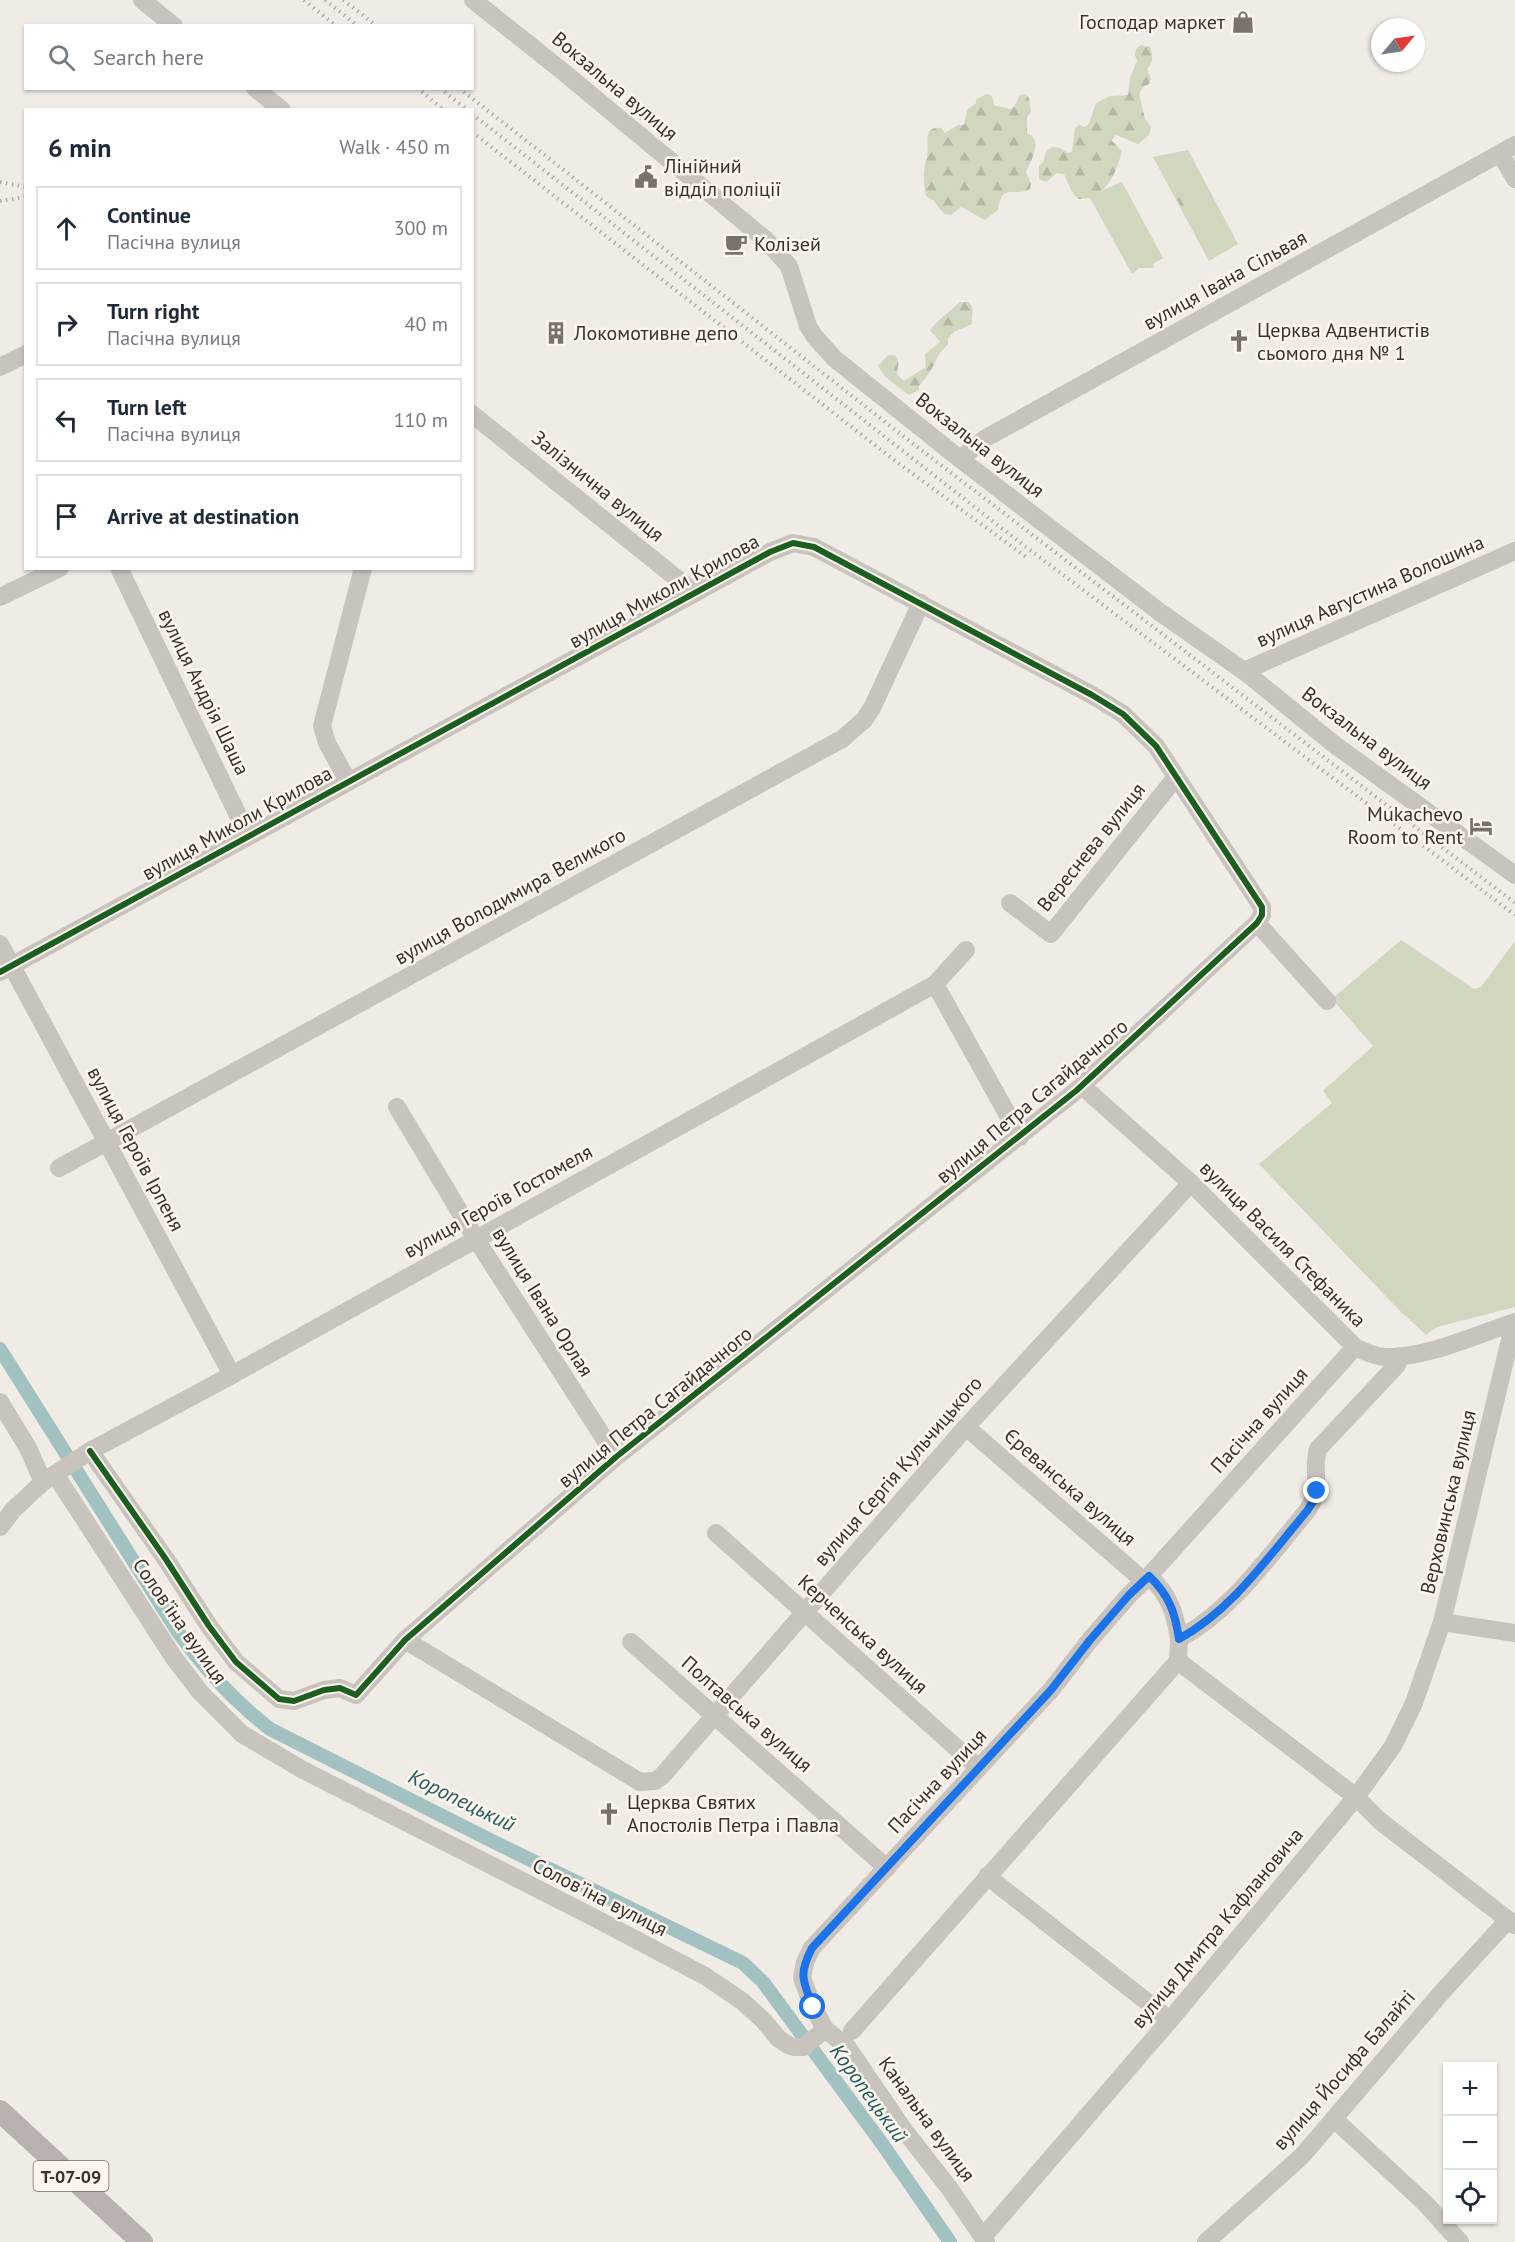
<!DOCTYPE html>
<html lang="en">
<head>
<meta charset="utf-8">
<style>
  :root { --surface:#fff; --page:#f2f2f3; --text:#1f2937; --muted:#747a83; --line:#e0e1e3 }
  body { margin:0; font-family:"PT Sans",sans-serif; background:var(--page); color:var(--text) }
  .controls { position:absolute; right:18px; bottom:18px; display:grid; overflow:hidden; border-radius:0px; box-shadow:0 2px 4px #0004 }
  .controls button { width:54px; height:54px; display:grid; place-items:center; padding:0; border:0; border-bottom:2px solid var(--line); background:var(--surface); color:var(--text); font:30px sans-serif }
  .compass { position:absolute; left:1371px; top:18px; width:54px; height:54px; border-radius:50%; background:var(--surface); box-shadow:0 2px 4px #0004; rotate:61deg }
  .stop { position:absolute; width:18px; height:18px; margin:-14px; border:4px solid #1a73e8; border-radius:50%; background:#fff }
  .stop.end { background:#1a73e8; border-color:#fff; box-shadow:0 2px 6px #0008 }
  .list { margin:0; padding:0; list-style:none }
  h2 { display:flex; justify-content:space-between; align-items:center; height:78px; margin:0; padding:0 24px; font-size:26px }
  h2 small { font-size:20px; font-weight:400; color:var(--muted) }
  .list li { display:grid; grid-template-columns:39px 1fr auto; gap:18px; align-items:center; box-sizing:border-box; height:84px; margin:0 12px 12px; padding:0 12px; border:2px solid var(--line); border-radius:0px }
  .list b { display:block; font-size:22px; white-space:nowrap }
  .list p { margin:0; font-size:20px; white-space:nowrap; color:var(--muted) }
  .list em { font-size:20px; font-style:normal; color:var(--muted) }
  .icon { flex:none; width:33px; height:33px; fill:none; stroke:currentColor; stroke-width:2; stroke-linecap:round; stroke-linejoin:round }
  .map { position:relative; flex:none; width:1515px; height:2242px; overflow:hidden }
  .search { position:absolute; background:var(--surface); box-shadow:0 2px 4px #0004; left:24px; top:24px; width:450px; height:66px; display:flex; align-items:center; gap:15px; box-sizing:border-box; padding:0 21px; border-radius:0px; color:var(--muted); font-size:22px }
  .panel { position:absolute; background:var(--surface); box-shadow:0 2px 4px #0004; left:24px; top:108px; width:450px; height:462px; border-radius:0px }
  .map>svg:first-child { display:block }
  .grass { fill:#d1d6bf }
  .forest { fill:url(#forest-firs) }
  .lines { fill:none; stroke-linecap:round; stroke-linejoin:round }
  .canal { stroke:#a1c2c1; stroke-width:14 }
  .minor { stroke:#c9c3be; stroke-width:18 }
  .major { stroke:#b8b1ad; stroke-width:22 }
  .rail { stroke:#b1aca8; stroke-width:4; stroke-dasharray:1.5 4.5; stroke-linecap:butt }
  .cycleway-casing { stroke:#fbf5ee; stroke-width:10 }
  .cycleway { stroke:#1b5e20; stroke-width:6 }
  .route { stroke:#1a73e8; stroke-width:8 }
  .labels { text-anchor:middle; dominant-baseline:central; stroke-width:5; stroke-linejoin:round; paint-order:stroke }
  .shield { fill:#fbf5ee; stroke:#756b66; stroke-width:1.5 }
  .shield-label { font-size:18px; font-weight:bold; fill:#3b302b }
  .poi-label { font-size:20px; fill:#3b302b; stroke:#fbf5ee; text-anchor:start }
  .street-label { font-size:20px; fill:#3b302b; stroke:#fbf5ee }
  .water-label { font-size:21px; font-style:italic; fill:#1f5a5e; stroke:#fbf5ee }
</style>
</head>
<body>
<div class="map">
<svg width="1515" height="2242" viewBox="0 0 1515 2242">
  <defs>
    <pattern id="forest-firs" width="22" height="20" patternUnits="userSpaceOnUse" patternTransform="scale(1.5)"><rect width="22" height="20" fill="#d1d6bf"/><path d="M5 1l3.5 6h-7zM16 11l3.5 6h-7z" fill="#b4b8a4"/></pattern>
  </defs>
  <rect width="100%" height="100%" fill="#f0ebe5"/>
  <g class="grass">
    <path d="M1188,150L1238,244L1209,261L1153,157Z"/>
    <path d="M1122,182L1163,258L1153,264L1154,267L1152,268H1139L1132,274L1089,196Z"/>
    <path d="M1401,940L1474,989L1481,987L1515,941V1307L1437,1327L1426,1335L1399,1310L1259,1164L1332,1103L1323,1091L1373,1046L1332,999Z"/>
  </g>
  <g class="forest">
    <path d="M1141,45L1150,47C1153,56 1154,62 1147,69L1151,79L1149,84L1143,87L1139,94L1145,119L1151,127L1149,135L1138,144L1116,135L1111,140L1122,151C1116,174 1105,200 1078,199L1071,190L1064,174L1057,173L1046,182L1039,179V166L1043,162L1047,150C1055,145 1060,146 1067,153L1072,152L1075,128L1079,125L1085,127L1089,124L1096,103L1110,96L1128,95L1130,78L1137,61L1135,55L1136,49Z"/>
    <path d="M987,94L992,96L994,105L1009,109L1014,107L1020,95L1025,94L1029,98L1031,112L1027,117V133C1044,140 1031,160 1026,172L1031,184L1030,189C1013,198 1002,181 998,210L985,220L961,207L951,215L944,214L933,200L926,196C923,182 923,170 927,157C930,146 921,126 941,128L945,133L958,125H964L967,110L976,103V99Z"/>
    <path d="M1164,166L1177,183L1180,181L1185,183L1184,188L1192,197L1191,205L1192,212L1187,218L1160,167Z"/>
    <path d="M960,302H968C976,309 971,315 972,324L954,332L948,338V344C945,348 940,352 938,356C933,367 928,376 919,386V390L909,395L885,377L878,366L888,355H895C900,362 898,366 897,374L904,381L926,367L925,354L940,342L930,330L937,322Z"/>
  </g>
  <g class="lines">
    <path class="canal" d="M0,1349L178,1632C207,1671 232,1699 270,1729L498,1844L743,1963L763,1982L883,2145L950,2242"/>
    <g class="minor">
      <path d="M142,0L174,26"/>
      <path d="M473,0L561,70L766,240L789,266L808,326L815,337L835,359L960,459L1161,613L1244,671L1335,745L1515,875"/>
      <path d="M255,88L282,110"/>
      <path d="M1500,153L1515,179"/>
      <path d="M0,367L26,354"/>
      <path d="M472,414L695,593"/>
      <path d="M960,459L986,438L1515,145"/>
      <path d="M119,568L248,836"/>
      <path d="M0,597L60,568"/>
      <path d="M1244,671L1515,551"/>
      <path d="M348,781L327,743L322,726L363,568"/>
      <path d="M1010,903L1051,934L1176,777"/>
      <path d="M1257,923L1327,1001"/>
      <path d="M0,944L232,1375"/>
      <path d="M0,972L770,552L793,543L814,547L1092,695L1123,714L1156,746L1262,907V915L1257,923L1077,1090L616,1457L405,1640L356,1695L340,1688L324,1690L294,1701L279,1699L236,1662L209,1626L165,1558L90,1451"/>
      <path d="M935,984L1020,1137"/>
      <path d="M1082,1086L1191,1183L1355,1347C1365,1352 1374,1356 1385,1357C1423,1359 1479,1334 1515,1322"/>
      <path d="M397,1107L476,1239L616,1457"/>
      <path d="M59,1168L842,739L864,720L872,708L921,603"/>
      <path d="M1514,1323L1442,1622L1515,1633"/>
      <path d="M0,1402L28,1448L43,1482L13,1510L0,1527"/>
      <path d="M966,1427L1144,1581"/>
      <path d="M55,1474L174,1658L200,1692L242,1734L303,1770L589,1915L705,1976L742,2001L762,2019L779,2039L788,2045L794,2047H804L825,2029"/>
      <path d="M43,1482L90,1451L232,1375L935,984L966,950"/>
      <path d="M716,1533L979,1768"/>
      <path d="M1149,1576C1169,1595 1175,1612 1179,1639"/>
      <path d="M405,1640L640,1782L655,1781L662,1776L966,1427L1191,1183"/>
      <path d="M631,1642L887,1868"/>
      <path d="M1178,1661L1356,1797L1380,1821L1515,1925"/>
      <path d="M987,1876L1170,2020"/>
      <path d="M852,2031L1178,1661L1179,1639C1233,1609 1268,1557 1307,1511C1324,1486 1311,1474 1318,1449L1397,1365L1399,1356"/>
      <path d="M1334,2119L1426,2204L1460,2242"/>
      <path d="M983,2237L1170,2020L1356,1797L1393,1746L1414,1703L1442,1622"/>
      <path d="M986,2242L950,2189L904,2130L848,2048L825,2029L813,2007L802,1978L805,1962L812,1948L1051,1690L1090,1640L1129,1595L1149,1576L1355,1347"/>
      <path d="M1206,2242L1302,2156L1442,1992L1508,1920"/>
    </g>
    <path class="major" d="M0,2111L142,2242"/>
    <g class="rail">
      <path d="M304,0L336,26"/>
      <path d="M325,0L358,26"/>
      <path d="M343,0L377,26"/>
      <path d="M417,88L444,110"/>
      <path d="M440,88L467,110"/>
      <path d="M459,88L912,443L1515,903"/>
      <path d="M472,114L1022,544L1515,915"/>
      <path d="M472,132L898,463L1026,557"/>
      <path d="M0,182L26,187"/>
      <path d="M0,201L26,197"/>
    </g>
    <g class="cycleway-casing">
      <path id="cycleway" d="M0,972L770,552L793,543L814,547L1092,695L1123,714L1156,746L1262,907V915L1257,923L1077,1090L616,1457L405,1640L356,1695L340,1688L324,1690L294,1701L279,1699L236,1662L209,1626L165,1558L90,1451"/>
    </g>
    <use href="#cycleway" class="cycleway"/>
  </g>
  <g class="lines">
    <path class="route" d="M813,2007C803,1981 798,1975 812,1948L1051,1690L1090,1640L1129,1595L1149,1576C1169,1595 1175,1612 1179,1639C1233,1609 1268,1557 1307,1511L1314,1500L1317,1491"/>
  </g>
  <defs>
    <g id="shop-bare" transform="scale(1.8)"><path d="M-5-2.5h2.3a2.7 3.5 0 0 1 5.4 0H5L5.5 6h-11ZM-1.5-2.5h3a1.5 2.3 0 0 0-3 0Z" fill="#7a716c" stroke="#fbf5ee" stroke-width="2.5" paint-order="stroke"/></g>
    <g id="civic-bare" transform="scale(1.8)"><path d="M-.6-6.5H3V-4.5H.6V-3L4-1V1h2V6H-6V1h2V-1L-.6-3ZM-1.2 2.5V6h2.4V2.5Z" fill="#7a716c" stroke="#fbf5ee" stroke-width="2.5" paint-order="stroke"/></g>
    <g id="cafe-bare" transform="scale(1.8)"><path d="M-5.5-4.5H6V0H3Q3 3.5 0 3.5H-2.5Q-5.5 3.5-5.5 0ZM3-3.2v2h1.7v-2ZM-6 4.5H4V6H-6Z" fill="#7a716c" stroke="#fbf5ee" stroke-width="2.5" paint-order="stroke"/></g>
    <g id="building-bare" transform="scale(1.8)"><path d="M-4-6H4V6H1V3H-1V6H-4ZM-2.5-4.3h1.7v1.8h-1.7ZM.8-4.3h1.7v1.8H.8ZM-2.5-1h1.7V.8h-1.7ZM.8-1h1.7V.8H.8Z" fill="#7a716c" stroke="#fbf5ee" stroke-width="2.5" paint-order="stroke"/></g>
    <g id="church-bare" transform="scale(1.8)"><path d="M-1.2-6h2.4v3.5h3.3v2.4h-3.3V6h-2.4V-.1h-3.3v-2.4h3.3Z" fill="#7a716c" stroke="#fbf5ee" stroke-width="2.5" paint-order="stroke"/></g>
    <g id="hotel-bare" transform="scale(1.8)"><path d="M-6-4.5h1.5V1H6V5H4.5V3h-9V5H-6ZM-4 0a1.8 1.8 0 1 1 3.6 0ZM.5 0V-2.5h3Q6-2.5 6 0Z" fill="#7a716c" stroke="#fbf5ee" stroke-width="2.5" paint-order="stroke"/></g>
  </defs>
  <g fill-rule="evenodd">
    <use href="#shop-bare" x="1243" y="22"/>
    <use href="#civic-bare" x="646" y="177"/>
    <use href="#cafe-bare" x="736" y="244"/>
    <use href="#building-bare" x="556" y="333"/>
    <use href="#church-bare" x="1239" y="341"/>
    <use href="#hotel-bare" x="1481" y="826"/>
    <use href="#church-bare" x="609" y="1814"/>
  </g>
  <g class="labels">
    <rect class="shield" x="33.5" y="2161" width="75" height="30" rx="4.5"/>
    <g class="shield-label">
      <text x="71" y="2176">Т-07-09</text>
    </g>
    <g class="poi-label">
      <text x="1225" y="22" text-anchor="end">Господар маркет</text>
      <text x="664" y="166">Лінійний<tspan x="664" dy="23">відділ поліції</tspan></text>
      <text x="754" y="244">Колізей</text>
      <text x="1257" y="330">Церква Адвентистів<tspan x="1257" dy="23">сьомого дня № 1</tspan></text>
      <text x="574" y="333">Локомотивне депо</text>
      <text x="1463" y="814" text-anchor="end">Mukachevo<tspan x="1463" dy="23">Room to Rent</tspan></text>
      <text x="627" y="1802">Церква Святих<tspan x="627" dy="23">Апостолів Петра і Павла</tspan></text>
    </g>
    <g class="street-label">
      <text transform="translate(615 86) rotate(40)">Вокзальна вулиця</text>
      <text transform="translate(1225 280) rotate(-29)">вулиця Івана Сільвая</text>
      <text transform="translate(980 445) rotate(38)">Вокзальна вулиця</text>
      <text transform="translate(598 486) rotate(39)">Залізнична вулиця</text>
      <text transform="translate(664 591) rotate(-29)">вулиця Миколи Крилова</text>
      <text transform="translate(1370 591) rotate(-24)">вулиця Августина Волошина</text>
      <text transform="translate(204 692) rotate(64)">вулиця Андрія Шаша</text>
      <text transform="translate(1367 738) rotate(37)">Вокзальна вулиця</text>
      <text transform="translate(237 823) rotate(-29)">вулиця Миколи Крилова</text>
      <text transform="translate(1091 847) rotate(-51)">Вереснева вулиця</text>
      <text transform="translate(510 896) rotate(-29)">вулиця Володимира Великого</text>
      <text transform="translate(1032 1101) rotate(-40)">вулиця Петра Сагайдачного</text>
      <text transform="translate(136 1149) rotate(62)">вулиця Героїв Ірпеня</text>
      <text transform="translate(498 1201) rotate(-29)">вулиця Героїв Гостомеля</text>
      <text transform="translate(1283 1244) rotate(45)">вулиця Василя Стефаника</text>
      <text transform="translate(543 1302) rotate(58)">вулиця Івана Орлая</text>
      <text transform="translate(655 1407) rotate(-39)">вулиця Петра Сагайдачного</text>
      <text transform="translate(1259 1420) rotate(-48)">Пасічна вулиця</text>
      <text transform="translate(898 1471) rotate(-49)">вулиця Сергія Кульчицького</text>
      <text transform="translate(1070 1487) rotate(41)">Єреванська вулиця</text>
      <text transform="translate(1448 1502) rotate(-77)">Верховинська вулиця</text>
      <text transform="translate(180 1621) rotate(55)">Соловʼїна вулиця</text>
      <text transform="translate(863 1634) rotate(42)">Керченська вулиця</text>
      <text transform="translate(747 1714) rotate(41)">Полтавська вулиця</text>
      <text transform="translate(937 1781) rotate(-47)">Пасічна вулиця</text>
      <text transform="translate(600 1897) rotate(27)">Соловʼїна вулиця</text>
      <text transform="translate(1217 1928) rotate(-50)">вулиця Дмитра Кафлановича</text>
      <text transform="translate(1344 2070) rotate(-49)">вулиця Йосифа Балайті</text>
      <text transform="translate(927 2119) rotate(54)">Канальна вулиця</text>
    </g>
    <g class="water-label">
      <text transform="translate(462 1800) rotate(26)">Коропецький</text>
      <text transform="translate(869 2093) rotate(54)">Коропецький</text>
    </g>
  </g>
</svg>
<div class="controls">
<button>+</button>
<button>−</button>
<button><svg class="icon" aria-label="locate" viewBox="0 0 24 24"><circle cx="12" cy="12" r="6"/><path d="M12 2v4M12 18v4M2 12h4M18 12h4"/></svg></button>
</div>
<svg class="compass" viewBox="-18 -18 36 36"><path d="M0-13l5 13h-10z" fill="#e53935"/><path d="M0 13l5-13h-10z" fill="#747a83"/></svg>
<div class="stop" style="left:813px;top:2007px"></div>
<div class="stop end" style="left:1317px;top:1491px"></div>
<div class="search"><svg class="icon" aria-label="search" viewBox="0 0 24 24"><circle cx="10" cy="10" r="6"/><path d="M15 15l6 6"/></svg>Search here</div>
<section class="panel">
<h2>6 min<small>Walk · 450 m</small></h2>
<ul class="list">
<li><svg class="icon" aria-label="ahead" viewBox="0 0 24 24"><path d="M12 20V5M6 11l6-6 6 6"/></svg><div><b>Continue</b><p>Пасічна вулиця</p></div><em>300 m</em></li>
<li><svg class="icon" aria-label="right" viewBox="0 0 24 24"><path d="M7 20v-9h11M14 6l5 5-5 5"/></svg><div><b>Turn right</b><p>Пасічна вулиця</p></div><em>40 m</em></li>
<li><svg class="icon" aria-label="left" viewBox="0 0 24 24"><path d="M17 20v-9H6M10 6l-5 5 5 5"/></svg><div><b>Turn left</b><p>Пасічна вулиця</p></div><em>110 m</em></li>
<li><svg class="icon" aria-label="arrive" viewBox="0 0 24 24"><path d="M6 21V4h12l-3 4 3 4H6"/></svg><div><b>Arrive at destination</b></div></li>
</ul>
</section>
</div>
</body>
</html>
